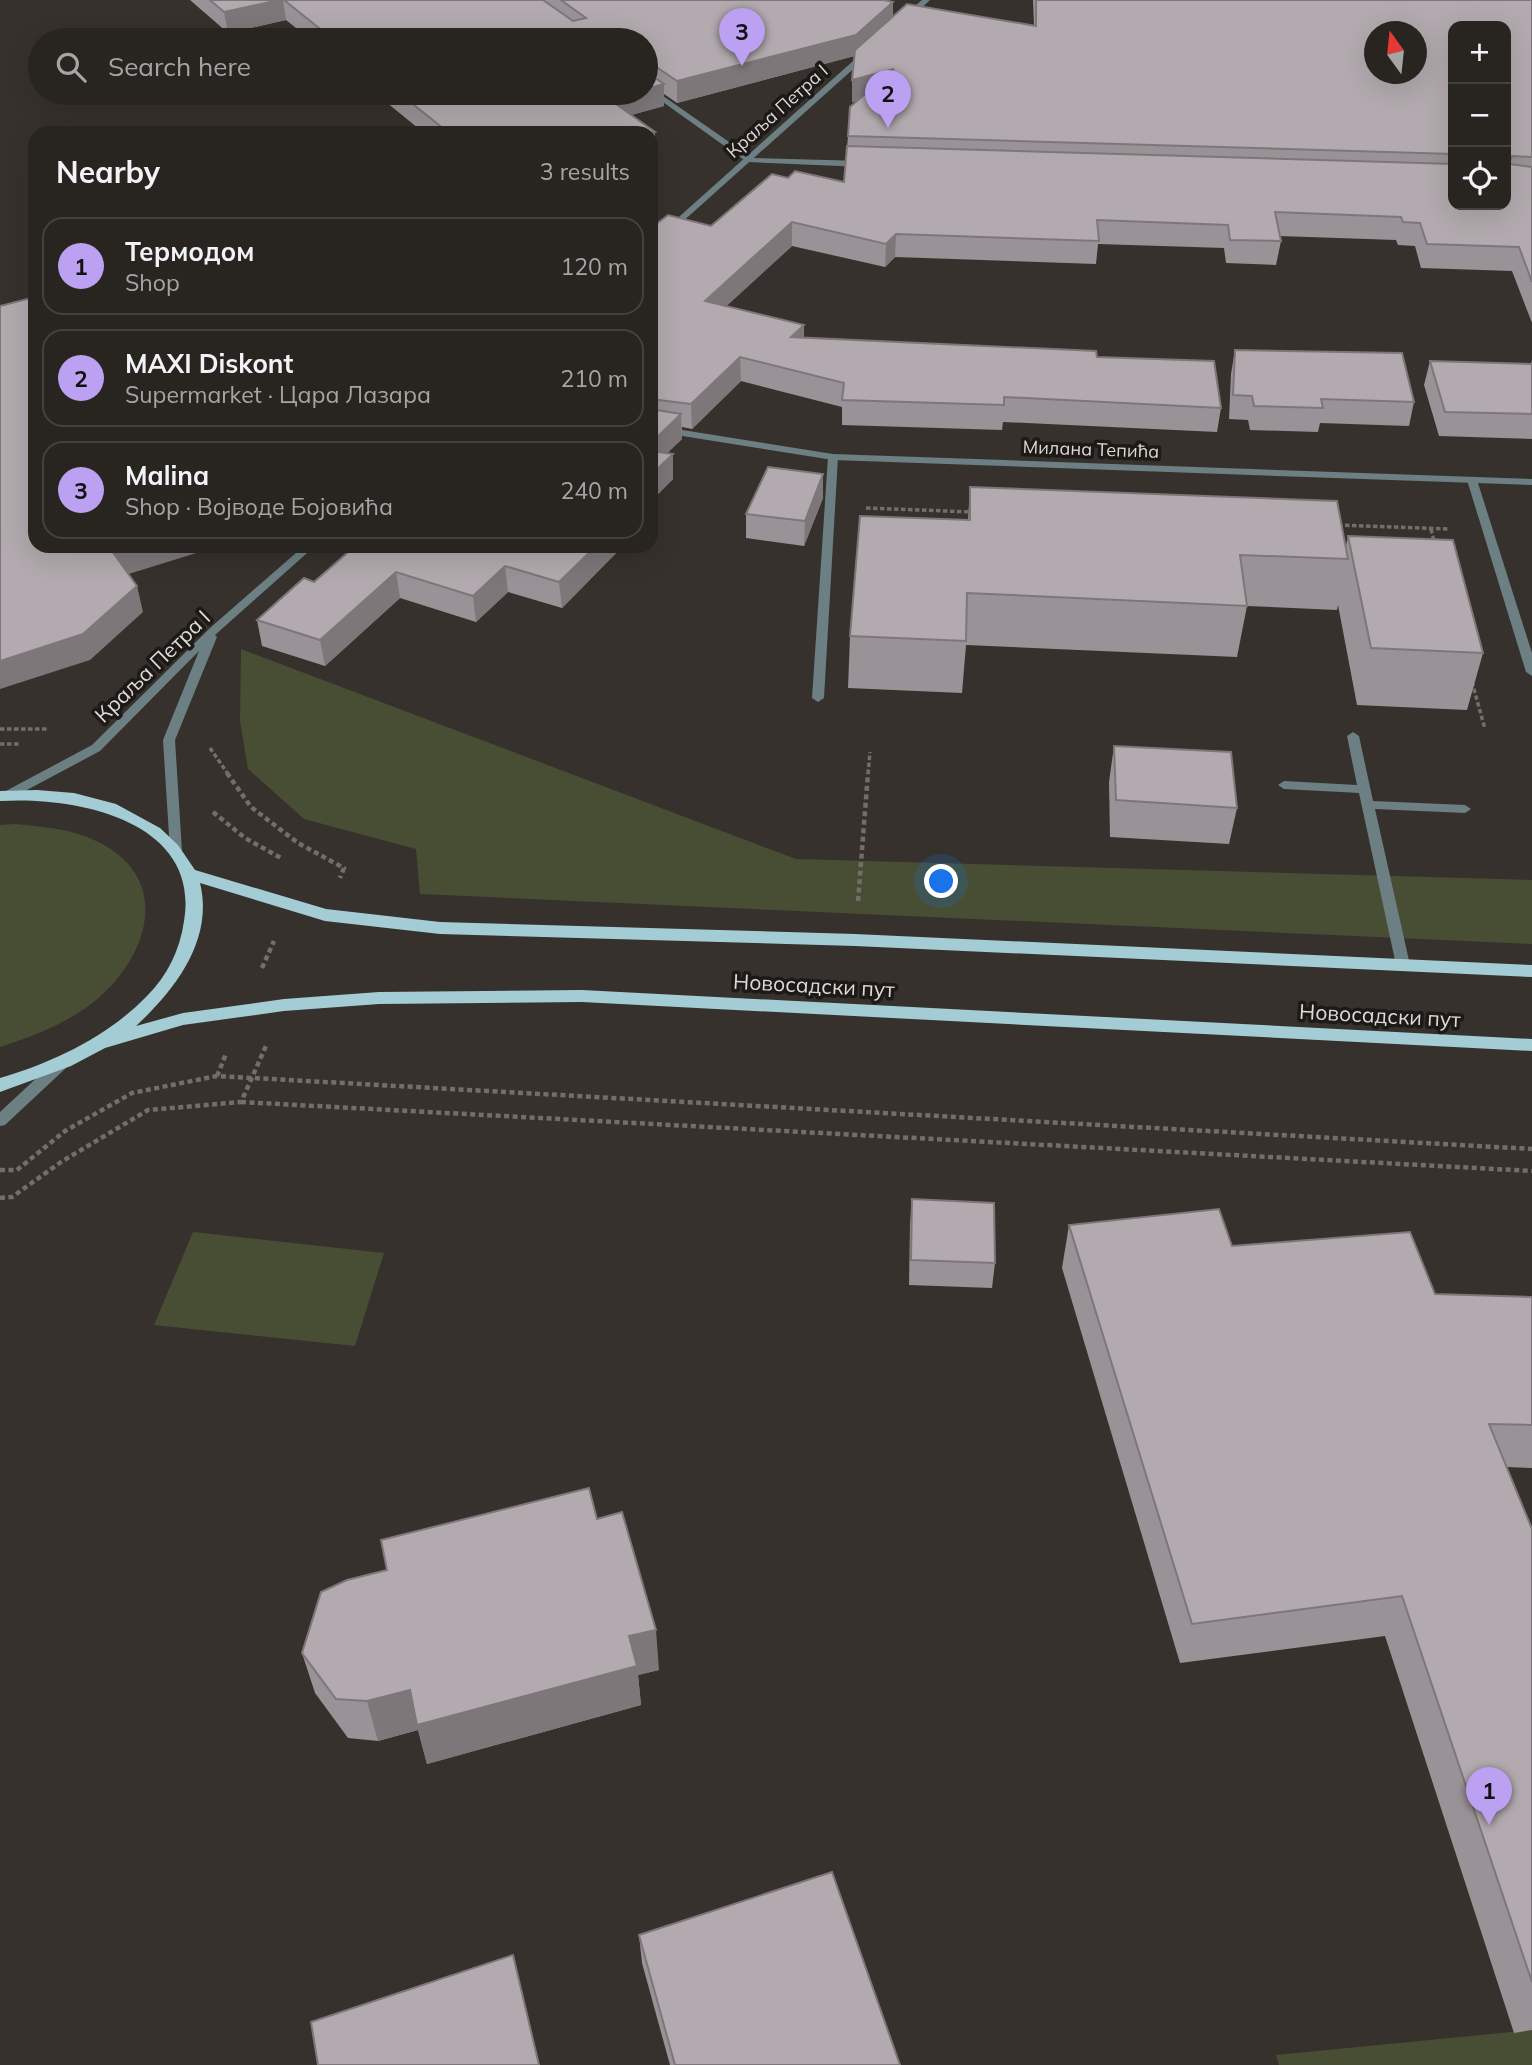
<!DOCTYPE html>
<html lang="en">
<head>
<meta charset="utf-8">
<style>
  :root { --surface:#282521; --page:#302d2a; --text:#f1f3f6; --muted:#a5a5a5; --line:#44423f; --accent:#bca0f2 }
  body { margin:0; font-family:Mulish,sans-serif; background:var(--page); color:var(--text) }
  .controls { position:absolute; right:21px; top:21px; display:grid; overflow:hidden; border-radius:14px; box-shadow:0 7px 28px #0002 }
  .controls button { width:63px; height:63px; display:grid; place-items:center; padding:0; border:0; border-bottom:2px solid var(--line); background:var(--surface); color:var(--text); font:35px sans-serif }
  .compass { position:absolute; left:1364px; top:21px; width:63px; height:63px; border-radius:50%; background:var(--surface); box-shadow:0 7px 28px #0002; rotate:345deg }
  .you { position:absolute; left:942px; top:882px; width:24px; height:24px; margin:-18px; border:5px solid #fff; border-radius:50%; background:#1a73e8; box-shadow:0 0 0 10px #1a73e833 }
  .badge { display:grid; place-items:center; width:46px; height:46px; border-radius:50%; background:var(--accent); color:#111; font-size:23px; font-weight:700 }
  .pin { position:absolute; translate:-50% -58px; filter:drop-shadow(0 2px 4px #0008) }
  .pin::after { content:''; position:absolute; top:37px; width:24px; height:21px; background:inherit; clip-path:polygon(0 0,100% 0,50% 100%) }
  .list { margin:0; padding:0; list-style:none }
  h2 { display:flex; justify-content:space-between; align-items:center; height:91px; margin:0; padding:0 28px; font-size:30px }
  h2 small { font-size:23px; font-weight:400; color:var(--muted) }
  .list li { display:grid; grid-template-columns:46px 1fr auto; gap:21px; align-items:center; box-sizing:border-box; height:98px; margin:0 14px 14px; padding:0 14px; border:2px solid var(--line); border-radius:21px }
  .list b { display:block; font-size:26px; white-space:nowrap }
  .list p { margin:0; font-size:23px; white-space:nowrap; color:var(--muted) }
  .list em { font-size:23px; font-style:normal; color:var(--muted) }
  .icon { flex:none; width:38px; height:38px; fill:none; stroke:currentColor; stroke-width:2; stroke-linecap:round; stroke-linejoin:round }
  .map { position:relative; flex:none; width:1532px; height:2065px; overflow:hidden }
  .search { position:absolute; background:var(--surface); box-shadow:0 7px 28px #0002; left:28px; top:28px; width:630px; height:77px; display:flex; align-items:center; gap:18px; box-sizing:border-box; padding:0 24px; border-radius:38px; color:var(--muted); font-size:26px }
  .panel { position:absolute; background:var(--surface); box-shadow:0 7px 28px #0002; left:28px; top:126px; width:630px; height:427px; border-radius:21px }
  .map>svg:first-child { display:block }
  .green { fill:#484e33 }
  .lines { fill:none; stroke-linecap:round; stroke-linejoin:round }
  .path-far1 { stroke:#736e6a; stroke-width:3.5; stroke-dasharray:4.5 2.5; stroke-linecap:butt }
  .path { stroke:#736e6a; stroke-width:4.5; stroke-dasharray:5 3.5; stroke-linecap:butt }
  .service { fill:#6c7f83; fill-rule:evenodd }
  .minor { fill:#6c7f83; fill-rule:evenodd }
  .tertiary { fill:#6c7f83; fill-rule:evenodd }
  .primary { fill:#a4ccd5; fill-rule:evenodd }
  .wall { fill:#999296; fill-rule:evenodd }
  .shaded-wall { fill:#7d777a }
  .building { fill:#b2aaae; stroke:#7d777a; stroke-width:2; fill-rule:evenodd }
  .labels { text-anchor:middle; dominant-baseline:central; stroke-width:7; stroke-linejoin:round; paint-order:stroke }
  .far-street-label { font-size:18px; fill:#dedad7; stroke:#1c1917 }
  .street-label { font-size:21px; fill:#dedad7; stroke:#1c1917 }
</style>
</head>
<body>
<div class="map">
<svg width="1532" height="2065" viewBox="0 0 1532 2065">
  <rect width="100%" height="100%" fill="#36312c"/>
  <g class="green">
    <path d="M241,649L796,859L1532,880V944L420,894L416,849L304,819L248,769L240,721Z"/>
    <path d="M15,824C45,827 75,829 102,844C178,885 142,968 87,1007C60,1026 31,1037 0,1047V825Z"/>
    <path d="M193,1232L384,1253L355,1346L154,1325Z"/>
    <path d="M1532,2030V2065H1279L1276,2055Z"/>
  </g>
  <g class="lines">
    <g class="path-far1">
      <path d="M866,508L973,512"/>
      <path d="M1338,525L1448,529"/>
      <path d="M1431,529L1435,545"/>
      <path d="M1472,682L1485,729"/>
      <path d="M0,729H49"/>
      <path d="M0,744H20"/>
      <path d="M210,748L228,774"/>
      <path d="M868,774L870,752"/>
    </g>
    <g class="path">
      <path d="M227,773L251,807L298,843L344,868L340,878"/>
      <path d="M213,812L245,838L281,858"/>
      <path d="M858,901L868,773"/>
      <path d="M262,968L274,941"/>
      <path d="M217,1076L226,1054"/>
      <path d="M241,1102L1532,1171"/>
      <path d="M0,1170H17L65,1131L132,1093L217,1076L1532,1149"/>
      <path d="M0,1198L12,1197L61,1162L148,1110L241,1102L266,1046"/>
    </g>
    <g class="service">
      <path d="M833,454L838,457L824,698L818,702L812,698L828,457Z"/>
      <path d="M1472,477L1477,480L1532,653V676L1526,672L1467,480Z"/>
      <path d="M1353,732L1359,736L1373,801L1465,805L1471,809L1465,813L1375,809L1410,965L1403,970L1396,965L1359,793L1284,789L1278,785L1284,781L1357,785L1347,736Z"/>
    </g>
    <g class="minor">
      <path d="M646,84L752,158L864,161L868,164L864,167L747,162L646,90Z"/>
      <path d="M651,425L833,454L1532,479V485L833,460L651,431Z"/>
      <path d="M61,1059L66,1060L68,1064L66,1068L5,1125L0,1126V1112L56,1060Z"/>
    </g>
    <g class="tertiary">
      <path d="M922,0H930L910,19H904V15Z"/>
      <path d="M863,52L870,54L651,250V242Z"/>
      <path d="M304,546H315L215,635L217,637L175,740L182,851L181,854H171L170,851L163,740L199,651L100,751L12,798H4L2,795L4,792L92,745L210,628Z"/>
    </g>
    <path class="primary" d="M37,790L74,793L116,804L160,828L178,845L195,870L326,909L440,922L855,934L1532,965V977L855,946L440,934L325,921L200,883C214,940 175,990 136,1026L183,1013L284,999L379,992L582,990L1532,1039V1051L582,1002L379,1004L284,1011L183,1025L105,1048L71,1066L0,1092V1078C54,1062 107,1037 147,996C167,976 180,950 184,921C201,820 75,796 0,801V791Z"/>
  </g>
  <g class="wall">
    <path d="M190,0H884L893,16L1034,25L1033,0H1532V323L1512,271L1421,268L1415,246L1398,245L1396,240L1279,236L1281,241L1276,265L1226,263L1224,248L1098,244L1096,264L895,257L885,267L792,246L726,306L804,325V338L1097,357L1221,408L1217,432L1003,422L1002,430L842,425V407L741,381L692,429L682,427V439L667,453L673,454V479L651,501V210L654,211L655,225L711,226L788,178L844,182L848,136L857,101L852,102L854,56L677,103L664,94V106L631,115L655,132V154L651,133H424L375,93H646V40H311L286,20L228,33ZM1453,26L1506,205H1453Z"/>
    <path d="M1235,350L1414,402L1409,426L1320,423L1318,432L1250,430L1248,420L1229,419L1231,374Z"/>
    <path d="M1532,360V439L1439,436L1424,385L1430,361L1531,364Z"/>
    <path d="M823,474V498L804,546L746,538V514Z"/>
    <path d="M970,487L1346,546L1348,536L1483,653L1467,710L1357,705L1338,605L1337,610L1247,606L1237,657L966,645L962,693L848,688L850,636L968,520Z"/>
    <path d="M623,546L562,608L508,592L476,622L400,598L325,666L262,646L257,620L314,582Z"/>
    <path d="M1114,746L1237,808L1229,844L1110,837L1109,782Z"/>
    <path d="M912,1199L995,1263L992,1288L909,1285L910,1224Z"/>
    <path d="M1069,1225L1232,1246L1435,1294L1532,1297V1468L1506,1467L1532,1529V2030L1514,2033L1385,1636L1180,1663L1062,1268Z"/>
    <path d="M597,1519L659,1670L638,1675L641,1705L427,1764L418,1730L378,1741L348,1738L315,1693L302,1653Z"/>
    <path d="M639,1935L900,2065H670L642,1963Z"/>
  </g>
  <g class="shaded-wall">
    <path d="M279,0H283L286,20L228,33L224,12Z"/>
    <path d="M893,2V23L855,56L677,103V81Z"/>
    <path d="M894,69L893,91L852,102V80Z"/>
    <path d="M664,84V106L610,121L609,99L631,93H646V89Z"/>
    <path d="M655,132V154L651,155V133Z"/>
    <path d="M654,211L655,235L651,239V215Z"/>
    <path d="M792,222V246L706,325L705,301Z"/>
    <path d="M896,234L895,257L885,267L886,244Z"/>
    <path d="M804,325L803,349L791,337Z"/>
    <path d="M740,357L741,381L692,429L691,404Z"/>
    <path d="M681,414L682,439L651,469V443Z"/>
    <path d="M673,454V479L651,501V475Z"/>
    <path d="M823,474V498L804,546L805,521Z"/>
    <path d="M130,546H219L119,577L112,551Z"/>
    <path d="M596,546H623L562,608L559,582Z"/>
    <path d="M505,566L508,592L476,622L473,596Z"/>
    <path d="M396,572L400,598L325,666L320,640Z"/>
    <path d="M137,586L143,612L90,660L0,689V661Z"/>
    <path d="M656,1630L659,1670L638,1675L641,1705L427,1764L418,1730L378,1741L367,1701L410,1690Z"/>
  </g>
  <g class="building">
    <path d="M210,0H279L224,12Z"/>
    <path d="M284,0H543L573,21L586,18L561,0H884L893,2L856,35L677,81L646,60V40H334Z"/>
    <path d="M1036,0H1532V157L1512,156L1509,164L1532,167V282L1519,247L1427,244L1420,223L1403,222L1401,217L1275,212L1281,241L1230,240L1228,225L1097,220L1099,241L896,234L886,244L792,222L705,301L804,325L791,337L1096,351L1097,357L1214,361L1221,408L1004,397V405L842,400L844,383L740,357L691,404L651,399V228L668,215L711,226L772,174L788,178L795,171L844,182L847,146L1453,164V205H1506V26H1453V154L848,136L850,107L894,69L852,80L855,50L907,4L1036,26ZM1375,32H1417V74H1375Z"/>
    <path d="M646,72L664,84L646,89Z"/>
    <path d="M399,93H631L609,99L655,132L649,133H449Z"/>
    <path d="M35,297V546H130L112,551L137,586L83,634L0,661V306Z"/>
    <path d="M1235,350L1402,353L1414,402L1321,399L1323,408L1254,406L1252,396L1233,395Z"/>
    <path d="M1430,361L1532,364V414L1445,412Z"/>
    <path d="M651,409L681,414L651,443Z"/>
    <path d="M651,451L673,454L651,475Z"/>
    <path d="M768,467L823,474L805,521L746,514Z"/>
    <path d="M970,487L1337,501L1348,559L1240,555L1247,606L967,593L966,641L850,636L860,516L970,520Z"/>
    <path d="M1348,536L1453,540L1483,653L1371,648Z"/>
    <path d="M355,546H596L559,582L505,566L473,596L396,572L320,640L257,620L304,578L314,582Z"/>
    <path d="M1114,746L1231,752L1237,808L1116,800Z"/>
    <path d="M912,1199L994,1203L995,1263L911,1260Z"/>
    <path d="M1219,1209L1232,1246L1410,1232L1435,1294L1532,1297V1425L1489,1424L1532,1529V1982L1402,1596L1192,1624L1069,1225Z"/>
    <path d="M589,1488L597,1519L622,1512L656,1630L629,1636L637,1666L417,1725L410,1690L367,1701L336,1699L302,1653L321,1592L347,1580L387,1570L381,1540Z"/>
    <path d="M832,1872L900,2065H675L639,1935Z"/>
    <path d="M513,1955L539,2065H318L311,2022Z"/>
  </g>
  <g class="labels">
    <g class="far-street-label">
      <text transform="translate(777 111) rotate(-42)">Краља Петра I</text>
      <text transform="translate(1091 449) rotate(2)">Милана Тепића</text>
    </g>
    <g class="street-label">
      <text transform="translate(152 666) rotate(-44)">Краља Петра I</text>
      <text transform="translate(814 985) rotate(3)">Новосадски пут</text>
      <text transform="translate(1380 1015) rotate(3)">Новосадски пут</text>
    </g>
  </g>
</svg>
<div class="controls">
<button>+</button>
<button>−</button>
<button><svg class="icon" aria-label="locate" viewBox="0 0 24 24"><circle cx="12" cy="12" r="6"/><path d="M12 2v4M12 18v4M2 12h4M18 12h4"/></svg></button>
</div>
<svg class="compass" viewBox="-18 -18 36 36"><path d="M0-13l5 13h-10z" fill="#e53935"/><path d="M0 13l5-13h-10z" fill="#a5a5a5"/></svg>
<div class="you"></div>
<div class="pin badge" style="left:1489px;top:1825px">1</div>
<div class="pin badge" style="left:888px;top:128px">2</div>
<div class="pin badge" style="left:742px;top:66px">3</div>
<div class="search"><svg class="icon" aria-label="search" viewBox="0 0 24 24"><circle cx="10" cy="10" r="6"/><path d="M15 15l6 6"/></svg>Search here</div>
<section class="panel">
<h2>Nearby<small>3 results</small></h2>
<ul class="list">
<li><span class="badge">1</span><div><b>Термодом</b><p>Shop</p></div><em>120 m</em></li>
<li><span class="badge">2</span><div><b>MAXI Diskont</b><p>Supermarket · Цара Лазара</p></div><em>210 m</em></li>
<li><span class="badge">3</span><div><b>Malina</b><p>Shop · Војводе Бојовића</p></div><em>240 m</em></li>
</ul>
</section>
</div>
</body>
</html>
